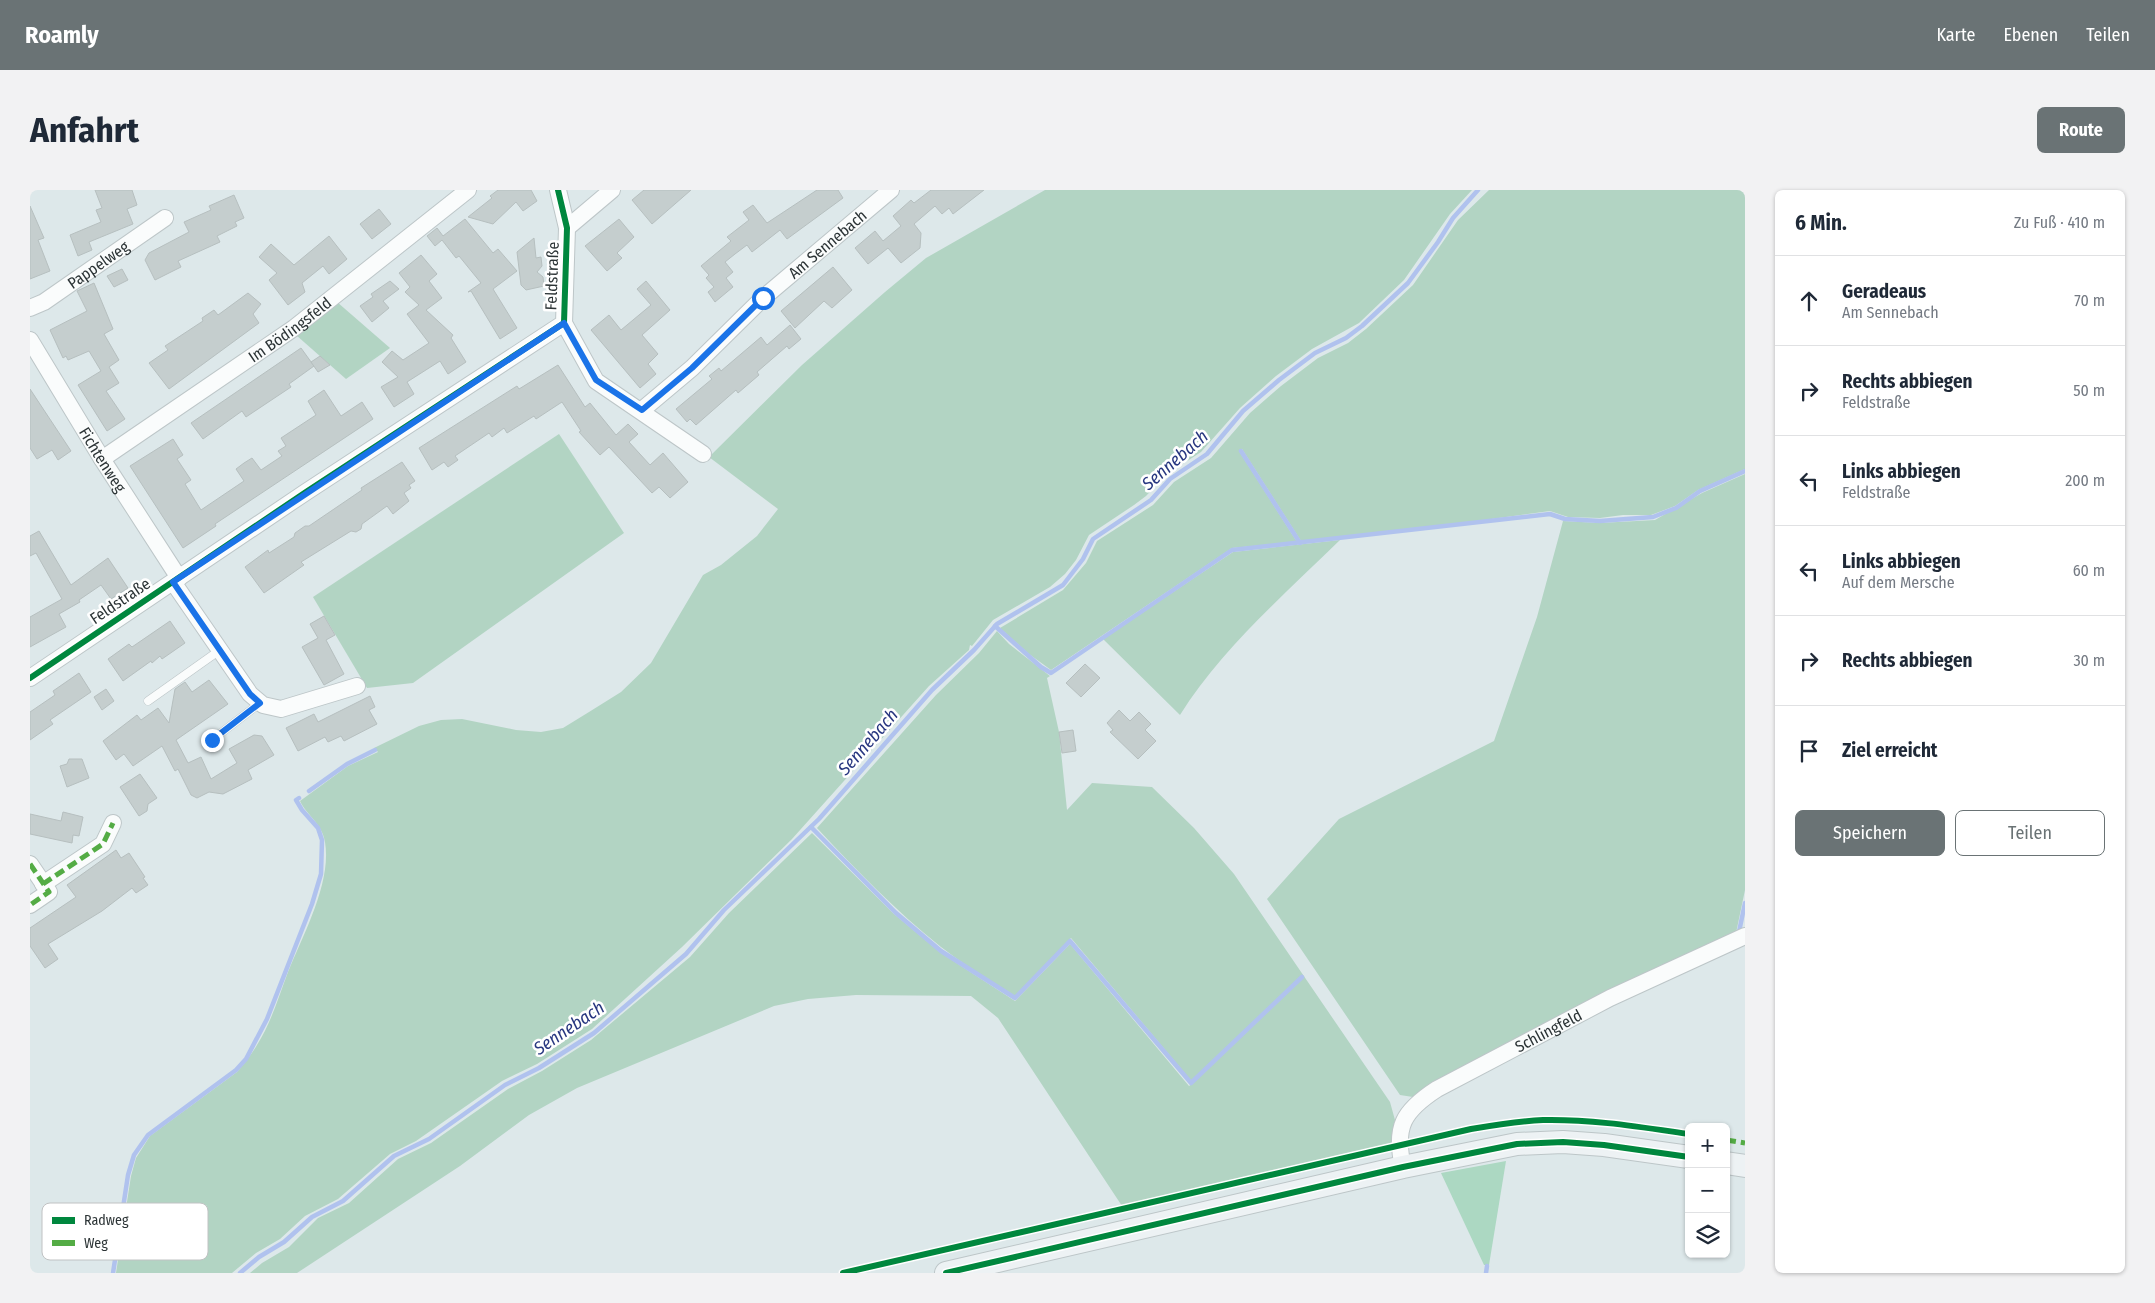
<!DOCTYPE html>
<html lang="de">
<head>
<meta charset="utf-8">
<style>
  :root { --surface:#fff; --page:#f2f2f3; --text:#1f2937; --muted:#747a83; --line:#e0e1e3; --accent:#6a7375 }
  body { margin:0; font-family:"Fira Sans Condensed",sans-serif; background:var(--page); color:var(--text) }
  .controls { position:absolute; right:15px; bottom:15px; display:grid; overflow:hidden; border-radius:8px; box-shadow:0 1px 4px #0004 }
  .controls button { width:45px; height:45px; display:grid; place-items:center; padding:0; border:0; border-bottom:1px solid var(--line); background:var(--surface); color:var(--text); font:25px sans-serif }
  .stop { position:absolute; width:15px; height:15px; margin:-11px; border:4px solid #1a73e8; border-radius:50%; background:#fff }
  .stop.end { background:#1a73e8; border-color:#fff; box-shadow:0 1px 5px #0008 }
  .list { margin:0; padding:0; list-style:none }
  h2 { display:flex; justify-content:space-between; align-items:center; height:65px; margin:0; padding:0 20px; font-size:21px }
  h2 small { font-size:16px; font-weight:400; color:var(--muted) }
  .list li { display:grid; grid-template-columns:32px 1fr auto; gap:15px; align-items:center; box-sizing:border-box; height:90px; padding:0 20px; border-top:1px solid var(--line) }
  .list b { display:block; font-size:19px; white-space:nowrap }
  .list p { margin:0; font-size:16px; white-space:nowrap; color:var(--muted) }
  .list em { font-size:16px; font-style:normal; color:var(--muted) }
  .actions { display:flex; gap:10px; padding:15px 20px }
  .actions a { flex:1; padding:11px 0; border:1px solid var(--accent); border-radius:8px; text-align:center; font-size:18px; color:var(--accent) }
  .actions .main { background:var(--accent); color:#fff }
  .icon { flex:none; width:28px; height:28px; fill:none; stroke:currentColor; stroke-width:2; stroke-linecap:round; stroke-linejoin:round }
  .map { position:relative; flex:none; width:1715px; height:1083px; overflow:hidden; border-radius:8px }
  header { display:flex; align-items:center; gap:30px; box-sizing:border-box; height:70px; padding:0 25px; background:var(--accent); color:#fff }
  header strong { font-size:24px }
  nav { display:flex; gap:28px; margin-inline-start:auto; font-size:18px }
  .intro { display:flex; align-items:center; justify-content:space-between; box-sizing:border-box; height:120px; padding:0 30px }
  h1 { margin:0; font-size:35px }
  .button { padding:12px 22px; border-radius:8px; background:var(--accent); color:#fff; font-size:18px; font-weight:700 }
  main { display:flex; gap:30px; padding:0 30px }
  aside { flex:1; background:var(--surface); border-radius:8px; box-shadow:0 1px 4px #0004 }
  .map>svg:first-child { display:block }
  .green { fill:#b2d4c3 }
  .forest { fill:#acd8c2 }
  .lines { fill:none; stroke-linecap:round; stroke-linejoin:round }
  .stream { stroke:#b0c2ee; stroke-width:4.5 }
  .building { fill:#c5cece; stroke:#b6bfbf }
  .lane-casing { stroke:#bdc6c8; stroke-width:9 }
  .street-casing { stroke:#bdc6c8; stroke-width:18 }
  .secondary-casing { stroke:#bdc6c8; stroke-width:24 }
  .lane { stroke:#fafcfc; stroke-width:8 }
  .street { stroke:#fafcfc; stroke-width:16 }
  .secondary { stroke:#edf2f4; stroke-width:22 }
  .quiet { stroke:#54ac45; stroke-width:5; stroke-dasharray:10 5; stroke-linecap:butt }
  .cycleway-casing { stroke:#fff; stroke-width:9 }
  .cycleway { stroke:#00873e; stroke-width:6 }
  .route { stroke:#1a73e8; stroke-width:6 }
  .labels { text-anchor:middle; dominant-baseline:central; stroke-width:5; stroke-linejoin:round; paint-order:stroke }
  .street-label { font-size:16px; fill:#2c3436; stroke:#fff }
  .water-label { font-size:18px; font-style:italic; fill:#283780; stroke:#fff }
  .key { fill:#fff; stroke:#c0c2c3; stroke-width:1 }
  .key-label { font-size:14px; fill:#2c3436 }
</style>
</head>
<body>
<header>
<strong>Roamly</strong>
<nav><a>Karte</a><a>Ebenen</a><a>Teilen</a></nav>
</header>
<div class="intro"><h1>Anfahrt</h1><a class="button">Route</a></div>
<main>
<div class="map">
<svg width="1715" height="1083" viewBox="0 0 1715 1083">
  <rect width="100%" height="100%" fill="#dde8ea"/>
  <g class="green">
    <path d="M1015,0H1442L1420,24L1374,90L1329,133L1282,159L1246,186L1210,218L1171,262L1136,285L1116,306L1104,315L1059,345L1046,370L1035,384L1020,397L963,430L942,456L940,455L939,460L899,496L762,649L652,757L562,839L507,874L472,891L386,951L360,964L308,1009L275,1026L250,1049L226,1063L202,1083H86L101,986L106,968L120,946L207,882C214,874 221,865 227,855C241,833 249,806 258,782C273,745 302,692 295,652C292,633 277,626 270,611L318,576L348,562L344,558L389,536L411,530L432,529L486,540L511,542L533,538L559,522L591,502L621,473L673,385L691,375L727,346L748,319L679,267L772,175L855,102L896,68Z"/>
    <path d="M1459,0H1715V279L1668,300L1645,316L1621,325H1593L1570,328L1538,327L1520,321L1375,341L1271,351L1212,259L1209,261L1267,352L1202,358L1021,480L999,464L970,438L1033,400L1056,373L1067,351L1123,315L1144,292L1181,268L1220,223L1251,196L1288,168L1318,153L1336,139L1383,95L1428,30Z"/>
    <path d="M307,112L360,158L316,189L266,145Z"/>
    <path d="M529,244L594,343L383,493L337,498L283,407Z"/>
    <path d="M1715,284V700L1706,743L1383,907L1370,905L1237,709L1309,629L1464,551L1507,427L1533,331L1570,333L1625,330L1672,303Z"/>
    <path d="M1310,350C1254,405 1191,459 1150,525L1073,449L1203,362Z"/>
    <path d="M967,441L979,454L1020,486L1017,488L1029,542L1037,620L1062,593L1122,597L1164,638L1204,684L1360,912L1365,930L1362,953L1092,1016L968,828L941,806L826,805L778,809L744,816L547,898L499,925L430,976L267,1083H220L232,1073L259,1057L288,1028L319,1013L368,969L401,953L478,899L512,881L561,850L660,767L699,723L782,643L864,724L911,763L985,811L1040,754L1159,896L1163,893L1041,748L985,806C960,790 934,775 911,757C866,721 826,680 787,638L906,505L949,463Z"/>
  </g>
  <path class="forest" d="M1476,971L1459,1075H1454L1411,983Z"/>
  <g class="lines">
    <g class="stream">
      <path d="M1211,261L1270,353"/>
      <path d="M965,436L1011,477L1021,483L1202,360L1520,324L1535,329L1570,331L1623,327L1646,318L1670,301L1715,281"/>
      <path d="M279,601L317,574L345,560"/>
      <path d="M781,637L866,723L911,761L985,808L1040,751L1161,893L1272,787"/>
      <path d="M1709,742L1715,713"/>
      <path d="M83,1083L98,985L104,965L118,945L206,880L216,869L237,829L282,714L291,684L292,650L288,638L272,620L266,610L269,608"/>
      <path d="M210,1083L229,1067L254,1052L282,1027L313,1011L364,966L399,949L475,895L509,878L564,843L656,764L694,720L789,629L902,500L944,460L967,434L1033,395L1053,369L1063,349L1121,310L1140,289L1177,264L1213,221L1249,190L1285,163L1316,148L1332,136L1378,93L1408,52L1423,28L1448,0"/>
      <path d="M1456,1083L1457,1076"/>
    </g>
  </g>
  <g class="building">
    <path d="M65,0H102L107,15L97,19L103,34L59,52L62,60L48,66L40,45L71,32L66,20L72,18Z"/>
    <path d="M468,0H501L507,11L493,21L486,12L463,34L438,27L462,8L460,6Z"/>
    <path d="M614,0H661L622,34L602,10Z"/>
    <path d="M787,0H808L813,8L757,49L750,40L722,62L717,55L705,64L695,72L703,82L696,88L703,97L685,112L678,102L684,97L676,88L679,85L671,76L701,51L697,47L719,30L713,22L723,15L737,33Z"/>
    <path d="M901,0H954L923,24L919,18L912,24L905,16L884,34L891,43L890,58L871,73L858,58L838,74L825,58L845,41L853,51L871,36L863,26L881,10L884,13Z"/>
    <path d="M204,5L214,28L205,32L207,36L187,46L190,52L148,71L151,77L125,90L115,70L119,63L159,42L154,32L181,20L179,16Z"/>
    <path d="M0,16L14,48L8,50L20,81L0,89Z"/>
    <path d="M349,19L361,34L342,49L330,34Z"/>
    <path d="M435,29L463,63L468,59L487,81L463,99L487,138L470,149L441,101L438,102L451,93L429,66L426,68L412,50L405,56L397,46L407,38L413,46Z"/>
    <path d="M589,29L604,47L587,63L592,68L577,81L555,56Z"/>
    <path d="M299,46L317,69L299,84L293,76L272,93L275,102L258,115L239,90L247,83L229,67L241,54L264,75Z"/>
    <path d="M504,48L506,68L511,67L512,76L507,82L513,87L514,96L496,100L491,95L487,62Z"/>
    <path d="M391,65L407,84L399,91L412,108L396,120L423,145L421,148L436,172L418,184L410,171L377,192L384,204L364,217L351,197L368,187L352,172L362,161L373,170L399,153L377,124L389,115L375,102L380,97L369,83Z"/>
    <path d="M803,77L822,100L802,118L794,111L765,138L751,121Z"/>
    <path d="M92,79L98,90L84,97L77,86Z"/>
    <path d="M360,91L369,99L353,111L359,118L342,132L330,116L343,107L341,104Z"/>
    <path d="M616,91L640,120L612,145L628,164L618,174L626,184L610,198L561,140L579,125L591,140L621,115L607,99Z"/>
    <path d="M64,93L83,139L74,144L89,170L79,177L89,193L76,201L95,229L77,241L48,195L71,181L59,161L38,170L36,166L33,168L20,140L57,121L47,101Z"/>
    <path d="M218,103L231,114L223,124L229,133L139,199L119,173L138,160L135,156L173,131L172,128L184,120L188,125Z"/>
    <path d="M760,135L771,149L759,159L757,156L727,182L729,185L708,203L706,200L666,235L660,229L657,232L646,219L682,189L679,186L689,178L691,181L731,147L737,155Z"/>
    <path d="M271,158L284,176L259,194L261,197L216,227L212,221L173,249L161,233Z"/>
    <path d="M290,166L300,175L288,182L281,172Z"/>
    <path d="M528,175L555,217L560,213L586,245L598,234L608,244L599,252L620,275L633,263L658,292L640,308L629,297L622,303L579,257L570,265L549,242L551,241L532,212L506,229L504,226L477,243L474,238L462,247L459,243L425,266L428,270L418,277L414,272L402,280L389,258L487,196L489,199Z"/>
    <path d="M0,199L41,261L28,270L22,260L7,269L0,258Z"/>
    <path d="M294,200L311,226L332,212L343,229L185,334L186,336L153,358L100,276L143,249L153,265L147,269L161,290L155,294L171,320L214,291L206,279L214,273L222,268L231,280L252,266L248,261L256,256L251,248L286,225L278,211Z"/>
    <path d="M372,272L385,291L379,295L381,298L374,303L379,311L363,324L357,316L332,334L331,339L326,342L321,341L271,372L274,375L234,403L215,377L238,360L239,363L264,347L265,343L275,336H279L332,300L331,298Z"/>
    <path d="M9,341L41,395L78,368L98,398L81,409L71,395L49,410L50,412L29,424L36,437L0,457V427L32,409L6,363L0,366V346Z"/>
    <path d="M294,426L305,445L296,450L314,484L294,495L272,457L288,448L280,434Z"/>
    <path d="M140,431L155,453L132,469L130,466L122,473L121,471L93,491L78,469L99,454L102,457Z"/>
    <path d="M1055,474L1070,488L1051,507L1036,493Z"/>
    <path d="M49,483L61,502L20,530L23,534L0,550V522L25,505L23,501Z"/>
    <path d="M179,490L198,514L146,550L158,573L171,567L181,589L207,573L199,559L224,545L232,546L244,565L218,580L222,589L193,604L179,602L167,608L161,605L148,579L145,581L132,556L103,576L94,564L86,570L73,551L107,525L111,530L128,518L139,533L145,499L155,492L162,502Z"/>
    <path d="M76,499L84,511L72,520L64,507Z"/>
    <path d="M340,506L345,517L339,520L347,534L314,551L311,546L298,552L295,547L268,561L256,538L284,524L288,532Z"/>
    <path d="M1089,520L1100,531L1109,522L1121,534L1115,540L1126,551L1108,569L1080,542L1083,540L1077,533Z"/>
    <path d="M1043,540L1046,561L1032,563L1029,542Z"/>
    <path d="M39,569H52L59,588L37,597L30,576L37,574Z"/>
    <path d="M110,584L127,608L118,614L117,621L109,626L90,597Z"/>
    <path d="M33,622L53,627L49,646L43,645L42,653L0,644V624L31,631Z"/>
    <path d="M86,660L91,668L99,663L115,687L113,688L118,695L106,703L102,698L72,721L18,754L28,769L15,778L0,756V738L46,707L37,695Z"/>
  </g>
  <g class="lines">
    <g class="lane-casing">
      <g id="lane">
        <path d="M118,511L190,460"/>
        <path d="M182,550L230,513"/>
      </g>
    </g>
    <g class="street-casing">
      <g id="street">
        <path d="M537,38L582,0"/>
        <path id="s1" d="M0,118L14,112L135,28"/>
        <path d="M534,133L566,191L673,264"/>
        <path id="s2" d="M0,150L72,269L149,388"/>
        <path id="s3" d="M612,220L662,178L733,108L861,0"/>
        <path id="s4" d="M72,269L264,138L438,0"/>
        <path d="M143,392L220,504L233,515L251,519L327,496"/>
        <path d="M0,488L276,302L534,133L537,38L528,0"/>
        <path d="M0,674L19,702L0,715"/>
        <path d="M13,694L73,654L83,633"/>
        <path id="s5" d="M1373,977C1364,937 1373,921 1407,899L1580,808L1715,746"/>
      </g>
    </g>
    <g class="secondary-casing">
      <g id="secondary">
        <path d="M1696,973L1715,976"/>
        <path d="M916,1083L1373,977L1487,954L1533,952L1574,955L1659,967"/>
      </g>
    </g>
    <use href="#lane" class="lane"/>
    <use href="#street" class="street"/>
    <use href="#secondary" class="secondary"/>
    <g class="quiet">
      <path d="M0,674L19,702L0,715"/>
      <path d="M13,694L73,654L83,633"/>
      <path d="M1696,950L1715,953"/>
    </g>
    <g class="cycleway-casing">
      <g id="cycleway">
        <path d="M0,488L276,302L534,133L537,38L528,0"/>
        <path d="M813,1083L1441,939C1465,935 1489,931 1513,930C1562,929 1610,937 1659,944"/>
        <path d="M916,1083L1373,977L1487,954L1533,952L1574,955L1659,967"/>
      </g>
    </g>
    <use href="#cycleway" class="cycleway"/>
  </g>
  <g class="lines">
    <path class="route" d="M182,550L230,513L220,504L143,392L534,133L566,190L612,220L662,178L733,108"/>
  </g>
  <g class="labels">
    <g class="street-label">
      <text stroke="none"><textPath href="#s3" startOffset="249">Am Sennebach</textPath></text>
      <text stroke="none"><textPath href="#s1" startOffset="81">Pappelweg</textPath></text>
      <text transform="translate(522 86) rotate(-88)">Feldstraße</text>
      <text stroke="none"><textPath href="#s4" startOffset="228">Im Bödingsfeld</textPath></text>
      <text stroke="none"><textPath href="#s2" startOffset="140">Fichtenweg</textPath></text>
      <text transform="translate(90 411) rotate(-34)">Feldstraße</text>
      <text stroke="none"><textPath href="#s5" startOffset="219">Schlingfeld</textPath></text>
    </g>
    <g class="water-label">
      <text transform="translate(1145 270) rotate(-41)">Sennebach</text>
      <text transform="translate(838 552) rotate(-49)">Sennebach</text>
      <text transform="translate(539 838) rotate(-34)">Sennebach</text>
    </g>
  </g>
  <rect x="12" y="1013" width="166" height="57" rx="8" class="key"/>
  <rect x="22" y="1027" width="23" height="7" fill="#00873e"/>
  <rect x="22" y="1050" width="23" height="6" fill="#54ac45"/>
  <g class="key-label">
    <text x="54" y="1035">Radweg</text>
    <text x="54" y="1058">Weg</text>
  </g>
</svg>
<div class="controls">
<button>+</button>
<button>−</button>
<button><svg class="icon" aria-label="layers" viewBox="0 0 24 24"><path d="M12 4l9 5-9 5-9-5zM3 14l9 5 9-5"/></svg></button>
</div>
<div class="stop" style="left:733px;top:108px"></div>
<div class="stop end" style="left:182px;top:550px"></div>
</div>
<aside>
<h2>6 Min.<small>Zu Fuß · 410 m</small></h2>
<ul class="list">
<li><svg class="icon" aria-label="ahead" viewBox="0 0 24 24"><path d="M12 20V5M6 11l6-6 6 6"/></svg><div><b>Geradeaus</b><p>Am Sennebach</p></div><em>70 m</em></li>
<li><svg class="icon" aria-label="right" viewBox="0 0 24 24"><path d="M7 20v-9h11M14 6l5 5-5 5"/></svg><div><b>Rechts abbiegen</b><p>Feldstraße</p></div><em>50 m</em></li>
<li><svg class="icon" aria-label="left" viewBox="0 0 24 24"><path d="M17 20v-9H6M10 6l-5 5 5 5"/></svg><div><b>Links abbiegen</b><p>Feldstraße</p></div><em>200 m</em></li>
<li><svg class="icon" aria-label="left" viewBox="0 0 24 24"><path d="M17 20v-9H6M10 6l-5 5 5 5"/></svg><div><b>Links abbiegen</b><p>Auf dem Mersche</p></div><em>60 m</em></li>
<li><svg class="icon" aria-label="right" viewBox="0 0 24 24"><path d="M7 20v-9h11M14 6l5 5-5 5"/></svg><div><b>Rechts abbiegen</b></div><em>30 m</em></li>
<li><svg class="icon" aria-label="arrive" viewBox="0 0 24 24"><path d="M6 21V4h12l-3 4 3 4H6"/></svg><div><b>Ziel erreicht</b></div></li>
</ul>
<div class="actions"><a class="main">Speichern</a><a>Teilen</a></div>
</aside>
</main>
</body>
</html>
